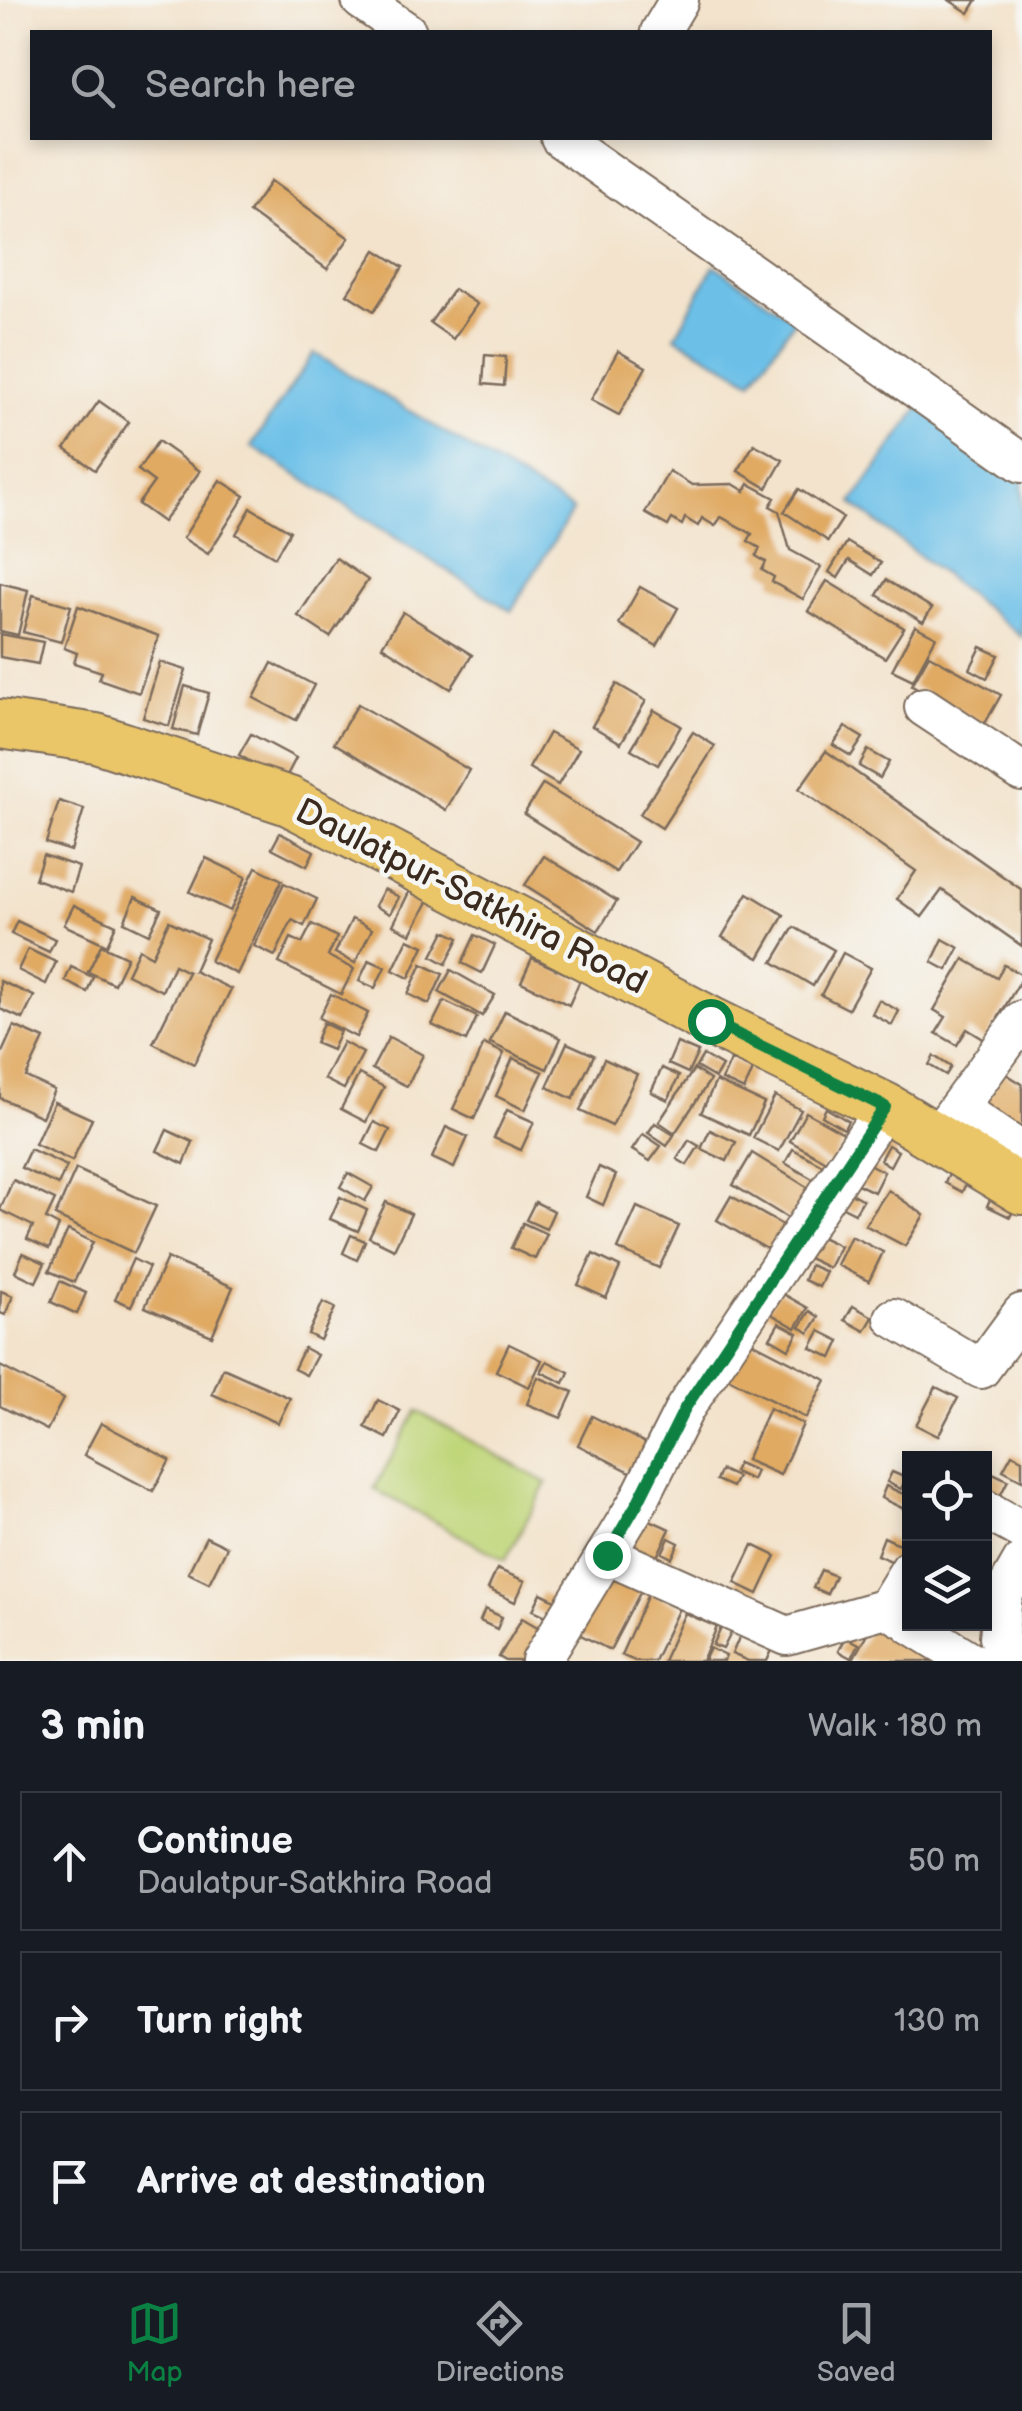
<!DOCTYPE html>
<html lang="en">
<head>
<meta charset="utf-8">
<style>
  :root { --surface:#171b24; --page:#242831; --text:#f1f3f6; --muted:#9ea1a6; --line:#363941; --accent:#0b8043 }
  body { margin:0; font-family:"Balsamiq Sans",sans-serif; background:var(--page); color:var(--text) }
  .controls { position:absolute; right:30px; bottom:30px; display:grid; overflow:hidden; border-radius:0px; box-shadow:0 5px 15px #0003 }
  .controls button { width:90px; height:90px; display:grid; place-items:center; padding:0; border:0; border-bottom:2px solid var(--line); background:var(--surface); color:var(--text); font:50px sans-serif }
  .stop { position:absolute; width:30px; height:30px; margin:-22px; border:8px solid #0b8043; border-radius:50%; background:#fff }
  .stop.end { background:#0b8043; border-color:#fff; box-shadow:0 2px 10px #0008 }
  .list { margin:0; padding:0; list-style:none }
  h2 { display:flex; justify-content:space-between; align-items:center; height:130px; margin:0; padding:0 40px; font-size:42px }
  h2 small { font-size:32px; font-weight:400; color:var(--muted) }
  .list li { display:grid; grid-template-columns:65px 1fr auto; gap:30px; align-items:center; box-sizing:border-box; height:140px; margin:0 20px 20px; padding:0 20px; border:2px solid var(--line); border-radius:0px }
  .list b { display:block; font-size:38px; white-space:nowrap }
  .list p { margin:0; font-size:32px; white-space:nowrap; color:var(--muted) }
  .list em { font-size:32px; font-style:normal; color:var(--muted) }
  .icon { flex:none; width:55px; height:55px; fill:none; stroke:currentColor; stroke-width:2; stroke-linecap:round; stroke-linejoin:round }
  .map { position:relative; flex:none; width:1022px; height:1661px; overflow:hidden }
  .search { position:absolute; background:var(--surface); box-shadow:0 5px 15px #0003; left:30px; right:30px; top:30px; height:110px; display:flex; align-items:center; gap:25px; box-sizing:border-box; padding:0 35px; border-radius:0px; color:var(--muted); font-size:38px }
  .sheet { height:610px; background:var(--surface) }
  nav { display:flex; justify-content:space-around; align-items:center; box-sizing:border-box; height:140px; border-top:2px solid var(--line); background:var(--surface); font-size:28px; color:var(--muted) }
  nav a { display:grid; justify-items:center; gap:5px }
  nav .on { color:var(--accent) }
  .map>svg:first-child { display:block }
  .green { fill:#c0d679; stroke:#7e804c; stroke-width:2.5 }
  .water { fill:#6cc0e8; stroke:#547583; stroke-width:2.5 }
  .building { fill:#e0aa64 }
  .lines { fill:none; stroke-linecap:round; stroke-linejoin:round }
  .minor-casing { stroke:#7b6b5b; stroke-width:42 }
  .major-casing { stroke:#7b6b5b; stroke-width:52 }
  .minor { stroke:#fff; stroke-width:38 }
  .major { stroke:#eac669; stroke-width:48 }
  .route { stroke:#0b8043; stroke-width:12 }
  .labels { text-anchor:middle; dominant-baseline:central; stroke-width:9; stroke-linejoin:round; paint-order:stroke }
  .street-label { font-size:35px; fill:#3b2a1e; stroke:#f6f6f2 }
</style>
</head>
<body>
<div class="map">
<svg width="1022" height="1661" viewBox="0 0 1022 1661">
  <rect width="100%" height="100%" fill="#f6f6f2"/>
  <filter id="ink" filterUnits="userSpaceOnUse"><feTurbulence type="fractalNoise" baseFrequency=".01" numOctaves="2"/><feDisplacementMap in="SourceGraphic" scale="20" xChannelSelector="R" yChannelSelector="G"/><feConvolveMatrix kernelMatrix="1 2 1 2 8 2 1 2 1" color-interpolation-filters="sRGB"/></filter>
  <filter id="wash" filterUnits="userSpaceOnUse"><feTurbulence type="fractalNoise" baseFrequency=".0048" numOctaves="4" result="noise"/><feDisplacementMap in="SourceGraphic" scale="40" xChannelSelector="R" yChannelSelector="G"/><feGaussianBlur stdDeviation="2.25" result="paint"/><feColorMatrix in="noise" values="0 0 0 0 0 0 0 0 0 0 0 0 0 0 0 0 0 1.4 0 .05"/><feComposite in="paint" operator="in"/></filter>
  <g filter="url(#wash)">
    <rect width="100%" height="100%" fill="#f3e3cc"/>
    <path class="green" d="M417,1411L547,1483L505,1560L374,1489Z"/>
    <g class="water">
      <path d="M714,265L795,320L752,381L675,337Z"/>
      <path d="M314,353L573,510L511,611L251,446Z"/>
      <path d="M921,405L1022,472V637L852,503Z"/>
    </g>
    <g id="blocks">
      <g class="building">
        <path d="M949,0H977L969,13Z"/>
        <path d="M271,181L349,238L327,269L249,212Z"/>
        <path d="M376,250L403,267L374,311L347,294Z"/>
        <path d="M454,289L477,304L453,339L430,323Z"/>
        <path d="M618,351L646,367L619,415L591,400Z"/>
        <path d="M485,355L506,357L504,386L483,384Z"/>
        <path d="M99,401L129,422L95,470L65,449Z"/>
        <path d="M158,441L200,471L163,522L138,504L154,482L138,470Z"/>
        <path d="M754,444L783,460L767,488L738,471Z"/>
        <path d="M669,471L692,485L733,484L745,491L749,484L775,498L770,506L779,511L790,550L821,567L803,599L772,582L774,577L762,570L766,562L756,556L760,548L748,541L752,534L721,517L715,526L702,518L698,526L685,518L682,525L672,519L668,526L645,513Z"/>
        <path d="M220,480L245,496L208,554L183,538Z"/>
        <path d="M799,489L843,518L828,541L784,512Z"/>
        <path d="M251,508L290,531L275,557L236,534Z"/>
        <path d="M847,542L881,563L873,575L849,560L838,578L829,572Z"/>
        <path d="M336,558L368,580L330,637L298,616Z"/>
        <path d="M886,580L932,608L923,622L877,595Z"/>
        <path d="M827,581L904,628L885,658L808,611Z"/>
        <path d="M0,583L28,590L18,635L0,631Z"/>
        <path d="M640,587L678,608L657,646L619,624Z"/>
        <path d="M33,595L71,606L61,642L23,632Z"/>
        <path d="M78,606L159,636L139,693L99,679L102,672L74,663L77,653L64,648Z"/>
        <path d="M403,612L472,655L451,689L382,646Z"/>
        <path d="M915,626L936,637L913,680L892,670Z"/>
        <path d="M0,634L43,642L38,664L0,657Z"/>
        <path d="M981,647L999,655L987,678L970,669Z"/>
        <path d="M929,655L1001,695L984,725L912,685Z"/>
        <path d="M160,662L186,670L169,726L143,718Z"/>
        <path d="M272,663L314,685L296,720L254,698Z"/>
        <path d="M617,684L646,701L621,743L592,726Z"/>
        <path d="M185,686L209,693L197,735L173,729Z"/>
        <path d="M358,704L469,770L446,810L334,743Z"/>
        <path d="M654,710L681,726L658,765L631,749Z"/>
        <path d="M845,727L863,738L851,756L833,745Z"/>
        <path d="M693,732L715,746L662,828L640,814Z"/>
        <path d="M549,733L579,749L558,785L529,768Z"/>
        <path d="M251,734L296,758L284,781L239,755Z"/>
        <path d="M868,750L889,762L880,778L859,766Z"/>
        <path d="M826,751L1022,890V946L942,890L922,917L897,899L916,871L799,789Z"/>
        <path d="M543,784L636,842L616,872L524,814Z"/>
        <path d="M59,801L84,809L71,851L46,843Z"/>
        <path d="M280,833L314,851L307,866L272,848Z"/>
        <path d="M43,855L79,867L71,892L35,879Z"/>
        <path d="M544,856L617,901L598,931L525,885Z"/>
        <path d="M206,858L246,877L230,911L190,892Z"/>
        <path d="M256,867L282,880L237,974L210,961Z"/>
        <path d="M284,883L317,899L304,926L292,920L275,956L254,946Z"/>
        <path d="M412,886L431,896L411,934L393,925Z"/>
        <path d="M384,889L399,897L390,914L375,906Z"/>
        <path d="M748,893L784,915L759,958L722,937Z"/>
        <path d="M135,897L161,909L149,934L124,922Z"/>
        <path d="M74,905L116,925L107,945L64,925Z"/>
        <path d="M352,919L372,929L355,963L335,953Z"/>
        <path d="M17,921L55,939L49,952L11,934Z"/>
        <path d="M169,921L208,939L194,971L231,989L194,1064L153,1043L188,972L174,965L162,991L127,974L139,949L152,956Z"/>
        <path d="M312,924L337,937L328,956L354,969L341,994L279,963L291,938L302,943Z"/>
        <path d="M794,927L834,950L813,986L773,962Z"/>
        <path d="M445,931L459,938L446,964L432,956Z"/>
        <path d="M475,935L495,945L482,973L462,963Z"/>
        <path d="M408,939L424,946L409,978L393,970Z"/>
        <path d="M943,939L959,948L947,970L932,962Z"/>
        <path d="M101,945L127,957L114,984L88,972Z"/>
        <path d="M28,949L56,962L46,984L18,970Z"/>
        <path d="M843,953L871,968L848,1009L821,995Z"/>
        <path d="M532,958L580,980L569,1005L521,982Z"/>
        <path d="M964,959L997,978L1004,965L1022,975V978L985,1040L967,1029L957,1045L936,1033L946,1017L934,1010Z"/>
        <path d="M369,960L385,967L375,988L359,981Z"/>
        <path d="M422,964L443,974L429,1004L408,994Z"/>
        <path d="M71,967L93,977L87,992L65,981Z"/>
        <path d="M451,970L495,995L482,1016L439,992Z"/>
        <path d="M0,981L34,996L23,1019L0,1009Z"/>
        <path d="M331,994L368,1013L356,1037L319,1018Z"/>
        <path d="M879,1000L899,1011L892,1025L872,1014Z"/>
        <path d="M444,1001L477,1017L466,1041L432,1025Z"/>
        <path d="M505,1011L561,1038L547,1069L490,1043Z"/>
        <path d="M323,1023L340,1031L332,1050L315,1043Z"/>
        <path d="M14,1026L44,1039L26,1077L54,1090L42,1117L0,1098V1057Z"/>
        <path d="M389,1037L423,1055L407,1086L372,1069Z"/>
        <path d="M343,1042L363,1053L344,1089L324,1079Z"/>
        <path d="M567,1043L594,1055L573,1099L547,1087Z"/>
        <path d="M677,1043L698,1052L688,1073L668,1064Z"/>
        <path d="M484,1044L504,1053L474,1119L453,1109Z"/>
        <path d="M703,1055L722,1066L715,1078L696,1067Z"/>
        <path d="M934,1056L951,1067L946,1075L929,1065Z"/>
        <path d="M513,1058L543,1072L525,1110L496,1096Z"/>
        <path d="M604,1059L637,1074L612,1126L580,1111Z"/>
        <path d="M731,1060L753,1070L744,1090L722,1080Z"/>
        <path d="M662,1068L679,1076L668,1100L651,1092Z"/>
        <path d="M694,1069L710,1080L675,1133L659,1122Z"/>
        <path d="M1003,1072L1022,1084V1137L979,1110Z"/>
        <path d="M359,1074L384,1087L366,1122L341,1109Z"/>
        <path d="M716,1081L764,1103L749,1135L701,1113Z"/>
        <path d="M775,1096L801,1110L779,1151L753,1138Z"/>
        <path d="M54,1102L92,1119L72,1161L35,1144Z"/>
        <path d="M826,1108L848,1121L844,1129L822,1116Z"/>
        <path d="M507,1110L534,1122L521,1150L494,1138Z"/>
        <path d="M806,1112L847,1135L831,1164L790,1141Z"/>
        <path d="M374,1122L390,1130L379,1152L363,1144Z"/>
        <path d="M655,1123L674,1135L667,1146L648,1133Z"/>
        <path d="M446,1127L468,1137L454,1168L432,1158Z"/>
        <path d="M167,1130L193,1142L184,1164L157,1151Z"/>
        <path d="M710,1130L736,1142L727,1161L701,1149Z"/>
        <path d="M643,1134L661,1146L650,1161L632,1150Z"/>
        <path d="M689,1140L699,1146L687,1165L677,1159Z"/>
        <path d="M888,1145L898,1151L890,1166L880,1160Z"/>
        <path d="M30,1149L67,1166L58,1185L21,1168Z"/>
        <path d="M793,1149L824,1166L816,1181L785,1163Z"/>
        <path d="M752,1153L810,1189L791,1220L733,1185Z"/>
        <path d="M863,1161L884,1172L874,1192L853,1182Z"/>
        <path d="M599,1167L616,1175L603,1205L586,1197Z"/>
        <path d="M952,1168L969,1177L962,1192L945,1183Z"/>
        <path d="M76,1169L156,1206L134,1253L55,1216Z"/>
        <path d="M348,1173L373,1187L365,1201L340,1187Z"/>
        <path d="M13,1180L55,1200L46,1219L59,1226L49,1249L27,1239L33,1226L0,1210Z"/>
        <path d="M888,1190L924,1215L905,1246L865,1225Z"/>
        <path d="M847,1191L863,1200L855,1213L839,1205Z"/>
        <path d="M993,1193L1016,1204L1010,1217L987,1206Z"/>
        <path d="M731,1196L786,1227L772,1252L717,1220Z"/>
        <path d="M340,1197L367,1210L358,1231L330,1219Z"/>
        <path d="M386,1202L411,1214L394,1249L369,1237Z"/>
        <path d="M535,1202L554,1211L546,1229L526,1220Z"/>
        <path d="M637,1207L679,1226L659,1268L618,1249Z"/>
        <path d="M523,1223L547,1234L535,1259L511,1248Z"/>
        <path d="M68,1230L93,1242L74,1282L49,1271Z"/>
        <path d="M351,1235L365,1241L357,1260L343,1253Z"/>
        <path d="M819,1236L840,1246L829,1268L808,1258Z"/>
        <path d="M851,1236L883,1252L869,1281L837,1265Z"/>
        <path d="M23,1253L45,1263L36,1282L15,1272Z"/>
        <path d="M593,1254L620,1267L606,1298L578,1285Z"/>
        <path d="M167,1258L233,1287L212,1336L145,1307Z"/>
        <path d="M133,1259L149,1267L131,1306L115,1299Z"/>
        <path d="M810,1265L826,1272L819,1287L804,1280Z"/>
        <path d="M60,1281L86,1293L77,1314L51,1302Z"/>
        <path d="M1,1291L13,1296L5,1315L0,1313Z"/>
        <path d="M778,1291L808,1308L796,1328L766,1311Z"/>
        <path d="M323,1302L335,1308L320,1340L308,1334Z"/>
        <path d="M853,1306L873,1317L865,1331L845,1320Z"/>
        <path d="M810,1311L819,1317L809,1333L800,1327Z"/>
        <path d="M779,1323L798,1333L789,1349L770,1338Z"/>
        <path d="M820,1331L840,1341L832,1358L811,1348Z"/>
        <path d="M746,1339L826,1380L806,1418L726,1377Z"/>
        <path d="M509,1344L542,1360L529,1387L496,1371Z"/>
        <path d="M304,1348L317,1355L306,1375L294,1369Z"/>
        <path d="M547,1361L569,1372L564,1383L541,1372Z"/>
        <path d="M0,1366L63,1399L47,1430L0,1406Z"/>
        <path d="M223,1368L290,1398L278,1423L212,1394Z"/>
        <path d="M538,1377L573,1392L561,1418L527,1404Z"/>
        <path d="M936,1387L958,1398L938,1436L916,1425Z"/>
        <path d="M378,1400L400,1411L387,1438L365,1427Z"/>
        <path d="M769,1408L803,1424L780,1475L746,1460Z"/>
        <path d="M592,1416L661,1451L646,1480L578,1445Z"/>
        <path d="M101,1423L170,1460L153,1491L84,1455Z"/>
        <path d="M1012,1454L1022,1459V1480L1003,1470Z"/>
        <path d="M738,1463L756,1471L752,1480L734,1472Z"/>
        <path d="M984,1469L1008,1480L997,1502L984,1496Z"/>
        <path d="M721,1470L737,1477L732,1487L716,1480Z"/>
        <path d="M892,1472L906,1478L901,1489L887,1482Z"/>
        <path d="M886,1486L910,1497L904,1509L881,1498Z"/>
        <path d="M641,1516L670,1529L652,1567L624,1554Z"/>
        <path d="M206,1537L227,1547L209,1583L188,1573Z"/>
        <path d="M884,1537L906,1547L898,1564L877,1555Z"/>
        <path d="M669,1538L679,1543L672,1558L662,1553Z"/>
        <path d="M753,1545L776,1556L758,1594L735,1583Z"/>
        <path d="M497,1569L525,1581L515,1602L488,1589Z"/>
        <path d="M821,1570L835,1576L827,1594L813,1588Z"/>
        <path d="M606,1573L641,1591L610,1650L575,1632Z"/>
        <path d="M649,1592L680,1606L654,1661H635L621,1655Z"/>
        <path d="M541,1593L570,1607L563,1624L533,1610Z"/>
        <path d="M485,1609L502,1617L497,1629L480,1621Z"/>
        <path d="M685,1613L717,1627L702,1661H663Z"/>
        <path d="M876,1617L956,1661H852Z"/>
        <path d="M522,1618L551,1635L535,1661H506L499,1657Z"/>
        <path d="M726,1618L736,1623L723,1649L713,1645Z"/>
        <path d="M741,1633L773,1648L767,1661H748L732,1654Z"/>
        <path d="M845,1637L858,1644L851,1658L838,1651Z"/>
        <path d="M710,1648L726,1656L724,1661H704Z"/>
      </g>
    </g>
  </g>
  <g filter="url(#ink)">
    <use href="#blocks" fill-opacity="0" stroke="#7b6b5b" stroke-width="2.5"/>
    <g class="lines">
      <g class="minor-casing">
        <g id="minor">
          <path d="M361,0L407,32"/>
          <path d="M660,32L679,0"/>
          <path d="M560,138L1022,463"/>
          <path d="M924,707L1022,772"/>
          <path d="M958,1108L1022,1152"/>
          <path d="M936,1138L1022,1020"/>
          <path d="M894,1318L981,1369L1022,1313"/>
          <path d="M984,1509L1022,1530"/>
          <path d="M607,1555L787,1636L886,1608"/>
          <path d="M910,1569L886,1608L910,1622"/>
          <path d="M911,1624L971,1661"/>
          <path d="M541,1661L638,1502L685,1408L885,1107"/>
          <path d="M1009,1661L999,1637L1003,1595L1022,1562"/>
        </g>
      </g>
      <g class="major-casing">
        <path id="major" d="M0,724L96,738L289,801L710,1021L885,1107L1022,1190"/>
      </g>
      <use href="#minor" class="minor"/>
      <use href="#major" class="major"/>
    </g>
  </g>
  <g class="lines" filter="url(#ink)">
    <path class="route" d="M607,1555L638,1502L685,1408L885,1107L710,1021"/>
  </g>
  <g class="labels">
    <g class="street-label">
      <text transform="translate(471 897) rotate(27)">Daulatpur-Satkhira Road</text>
    </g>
  </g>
</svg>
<div class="controls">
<button><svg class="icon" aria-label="locate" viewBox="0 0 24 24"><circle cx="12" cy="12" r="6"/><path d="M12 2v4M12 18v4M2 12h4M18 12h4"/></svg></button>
<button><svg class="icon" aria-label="layers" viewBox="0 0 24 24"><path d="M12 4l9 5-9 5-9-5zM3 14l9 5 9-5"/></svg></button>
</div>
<div class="stop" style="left:710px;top:1021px"></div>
<div class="stop end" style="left:607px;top:1555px"></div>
<div class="search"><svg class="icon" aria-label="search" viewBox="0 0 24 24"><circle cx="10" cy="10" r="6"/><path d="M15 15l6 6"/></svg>Search here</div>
</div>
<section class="sheet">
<h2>3 min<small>Walk · 180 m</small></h2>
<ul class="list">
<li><svg class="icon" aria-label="ahead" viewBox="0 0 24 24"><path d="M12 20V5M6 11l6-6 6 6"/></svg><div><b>Continue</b><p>Daulatpur-Satkhira Road</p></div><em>50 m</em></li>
<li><svg class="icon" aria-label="right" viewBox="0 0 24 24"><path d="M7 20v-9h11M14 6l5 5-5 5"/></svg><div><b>Turn right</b></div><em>130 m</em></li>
<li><svg class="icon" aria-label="arrive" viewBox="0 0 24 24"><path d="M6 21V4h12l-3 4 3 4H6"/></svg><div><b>Arrive at destination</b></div></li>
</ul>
</section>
<nav>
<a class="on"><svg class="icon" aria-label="map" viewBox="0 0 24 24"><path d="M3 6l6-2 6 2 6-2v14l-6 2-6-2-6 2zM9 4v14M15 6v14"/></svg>Map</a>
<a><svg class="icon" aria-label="directions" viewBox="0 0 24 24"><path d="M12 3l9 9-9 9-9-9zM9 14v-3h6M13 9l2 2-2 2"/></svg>Directions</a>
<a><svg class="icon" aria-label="saved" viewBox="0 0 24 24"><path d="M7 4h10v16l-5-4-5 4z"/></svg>Saved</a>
</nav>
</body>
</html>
